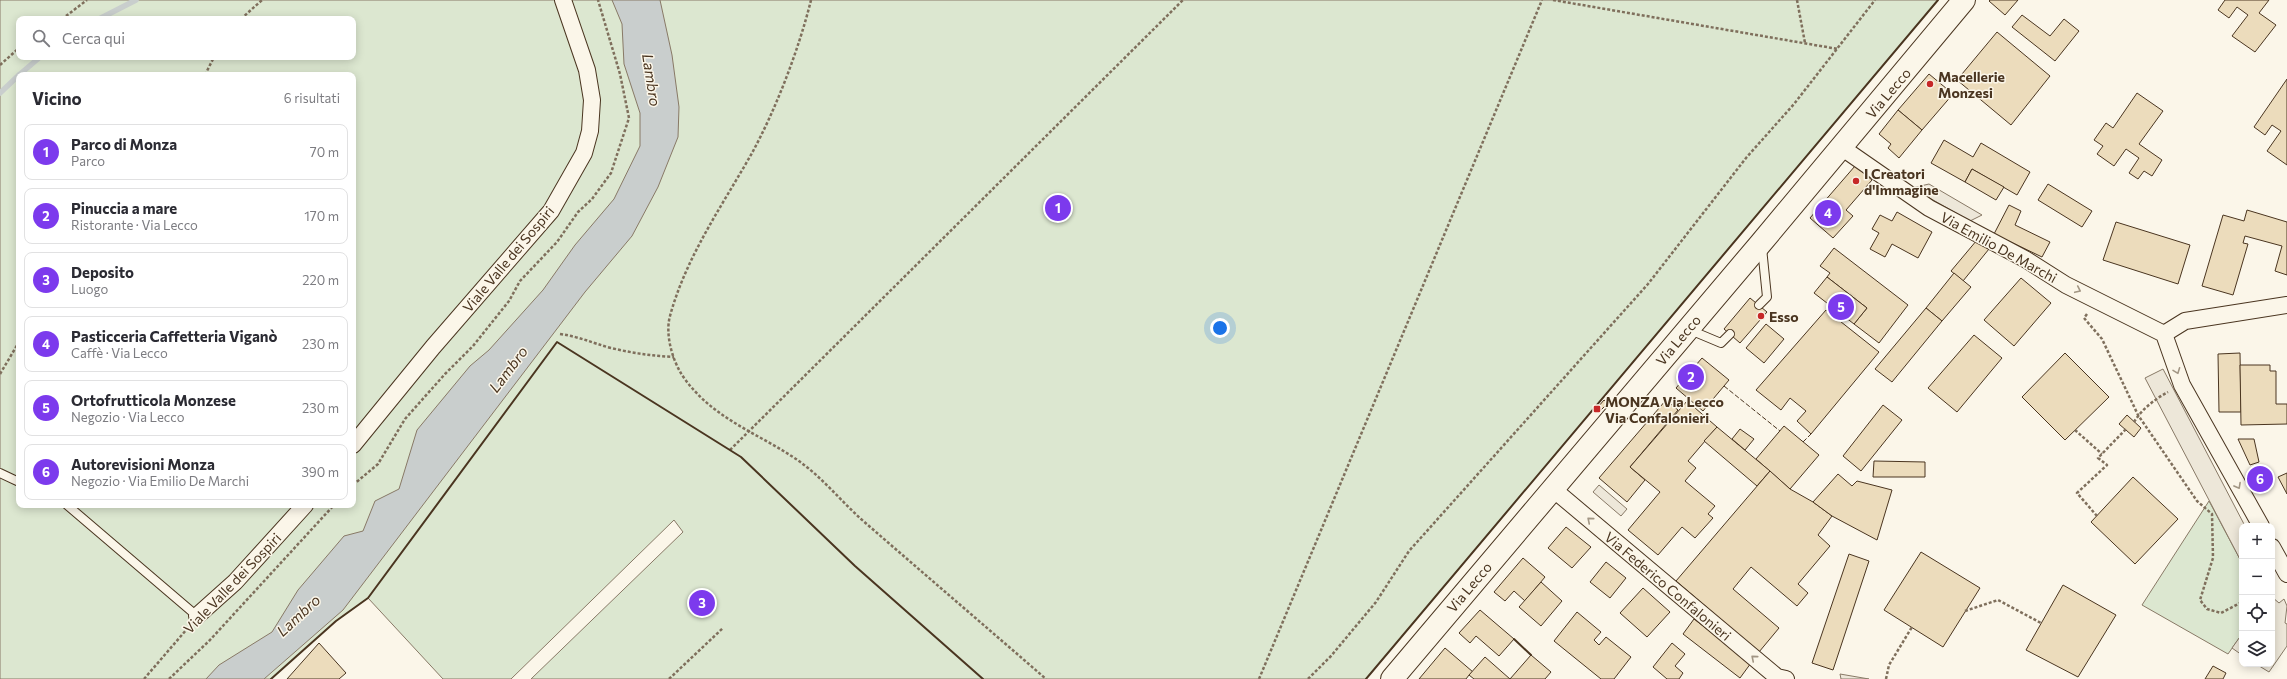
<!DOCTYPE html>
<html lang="it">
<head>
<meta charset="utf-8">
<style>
  :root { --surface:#fff; --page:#f2f2f3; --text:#2b2b33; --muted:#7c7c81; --line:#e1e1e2; --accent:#7c3aed }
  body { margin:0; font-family:Commissioner,sans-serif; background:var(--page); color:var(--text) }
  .controls { position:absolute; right:12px; bottom:12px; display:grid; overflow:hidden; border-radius:8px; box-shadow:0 2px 10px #0003 }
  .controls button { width:36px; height:36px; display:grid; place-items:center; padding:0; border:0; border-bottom:1px solid var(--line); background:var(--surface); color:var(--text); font:20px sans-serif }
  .you { position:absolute; left:1220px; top:328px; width:14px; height:14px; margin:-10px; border:3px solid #fff; border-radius:50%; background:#1a73e8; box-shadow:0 0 0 6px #1a73e833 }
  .badge { display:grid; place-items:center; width:26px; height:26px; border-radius:50%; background:var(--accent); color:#fff; font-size:13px; font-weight:700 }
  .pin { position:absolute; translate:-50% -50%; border:2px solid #fff; box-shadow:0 1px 4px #0006 }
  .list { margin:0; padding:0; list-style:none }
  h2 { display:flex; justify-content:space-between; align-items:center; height:52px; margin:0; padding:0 16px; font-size:17px }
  h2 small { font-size:13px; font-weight:400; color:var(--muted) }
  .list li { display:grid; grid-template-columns:26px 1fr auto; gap:12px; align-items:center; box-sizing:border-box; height:56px; margin:0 8px 8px; padding:0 8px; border:1px solid var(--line); border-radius:8px }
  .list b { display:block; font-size:15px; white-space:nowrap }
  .list p { margin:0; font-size:13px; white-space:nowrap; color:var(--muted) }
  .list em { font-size:13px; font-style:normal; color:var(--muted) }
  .icon { flex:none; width:22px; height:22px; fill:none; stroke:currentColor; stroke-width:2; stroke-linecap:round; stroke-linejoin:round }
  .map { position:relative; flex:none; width:2287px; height:679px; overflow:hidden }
  .search { position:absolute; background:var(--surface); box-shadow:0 2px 10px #0003; left:16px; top:16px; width:340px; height:44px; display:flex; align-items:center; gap:10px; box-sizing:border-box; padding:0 14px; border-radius:8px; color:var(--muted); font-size:15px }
  .panel { position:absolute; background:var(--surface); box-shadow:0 2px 10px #0003; left:16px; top:72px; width:340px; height:436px; border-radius:8px }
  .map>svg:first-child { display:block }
  .green { fill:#dce7d0; stroke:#887966; fill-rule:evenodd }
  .parking { fill:#ede7d9; stroke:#887966 }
  .water { fill:#c9cecd; stroke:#887966 }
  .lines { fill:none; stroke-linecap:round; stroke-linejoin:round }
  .stream { stroke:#c9cecd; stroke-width:5.5 }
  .building { fill:#ecdcbc; stroke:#4a3520 }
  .lane-casing { stroke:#4a3520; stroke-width:10 }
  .street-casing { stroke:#4a3520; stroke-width:18 }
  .secondary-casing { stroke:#4a3520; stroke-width:24 }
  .path { stroke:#7f6f5c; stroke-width:2.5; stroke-dasharray:3 2; stroke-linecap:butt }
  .lane { stroke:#fbf6e9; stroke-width:8 }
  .street { stroke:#fbf6e9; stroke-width:16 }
  .secondary { stroke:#fbf6e9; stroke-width:22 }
  .fence { stroke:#4a3520; stroke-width:1; stroke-dasharray:5 2; stroke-linecap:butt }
  .wall { stroke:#4a3520; stroke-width:2 }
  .oneway { stroke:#a29684 }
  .poi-dot { fill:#c62828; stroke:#fbf6e9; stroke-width:1.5 }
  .labels { text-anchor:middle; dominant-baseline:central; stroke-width:3; stroke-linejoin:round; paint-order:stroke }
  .poi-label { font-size:14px; font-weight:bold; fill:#4a3520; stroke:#fbf6e9; text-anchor:start }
  .street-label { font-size:14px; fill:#4a3520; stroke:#fbf6e9 }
  .water-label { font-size:15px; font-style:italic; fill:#4a3520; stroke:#fbf6e9 }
</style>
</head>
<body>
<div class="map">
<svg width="2287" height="679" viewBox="0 0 2287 679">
  <rect width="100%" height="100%" fill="#fbf6e9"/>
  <g class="green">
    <path d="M0,0H1938L1366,679H531L683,532L674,520L511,679H443L368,598L336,621L271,679H0ZM19,19H353V57H19ZM19,75H353V505H19Z"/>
    <path d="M2209,501L2242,563V634L2228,654L2142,605Z"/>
  </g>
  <g class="parking">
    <path d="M1929,184L1982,215L1970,221L1912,188Z"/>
    <path d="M2163,369L2245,526H2242V563L2145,378Z"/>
    <path d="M1599,485L1627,509L1621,516L1593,492Z"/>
    <path d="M2272,597L2279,603L2284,599L2287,606L2285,623L2287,624V646L2269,672L2256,664H2272Z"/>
    <path d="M2242,634V655L2232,648Z"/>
    <path d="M1840,674L1869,679H1841Z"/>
  </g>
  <path class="water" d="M612,0H660L672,55L679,107L678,137L658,187L632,236L585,292L343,610L264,679H206L219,665L272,632L298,590L344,536L363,531L375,501L399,489L417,430L470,366L489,350L543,290L575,245L614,199L640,146V113L624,64L622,24Z"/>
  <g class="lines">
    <g class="stream">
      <path d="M99,19L136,0"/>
      <path d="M19,75L40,57"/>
      <path d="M0,93L19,75"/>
    </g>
  </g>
  <g class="building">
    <path d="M1990,0H2018L2005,15L1989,1Z"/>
    <path d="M2225,0H2269L2259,13L2276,25L2255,52L2232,36L2248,15L2237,7L2229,18L2218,10Z"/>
    <path d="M2022,15L2050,36L2064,19L2079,31L2055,61L2012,27Z"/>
    <path d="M1997,32L2050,76L2011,125L1957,80Z"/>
    <path d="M1929,74L1953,94L1922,130L1898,110Z"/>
    <path d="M2287,79V165L2267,151L2281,131L2272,125L2265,135L2254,127Z"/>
    <path d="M2137,93L2163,111L2139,144L2162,160L2152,176L2144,171L2138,179L2129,173L2139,158L2126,149L2114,166L2097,154L2103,146L2094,140L2106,123L2113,128Z"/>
    <path d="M1898,110L1922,130L1899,158L1888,148L1891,144L1879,134Z"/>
    <path d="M1944,140L1973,157L1981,143L2030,172L2017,195L1972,169L1965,182L1931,163Z"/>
    <path d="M1855,166L1872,180L1846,210L1853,216L1833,238L1810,218Z"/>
    <path d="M1972,169L2004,187L1996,200L1965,182Z"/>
    <path d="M2048,184L2092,211L2082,227L2038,200Z"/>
    <path d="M2009,205L2021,211L2015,225L2050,242L2042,257L1994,234Z"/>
    <path d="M2247,210L2287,222V275L2275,271L2282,246L2245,236L2243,243L2248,244L2233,295L2202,286L2223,215L2244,221Z"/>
    <path d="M1897,212L1932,232L1918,258L1892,244L1885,257L1870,249L1879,233L1872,229L1880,215L1892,221Z"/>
    <path d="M2116,222L2190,245L2178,284L2103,260Z"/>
    <path d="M1977,240L1989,249L1963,281L1951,271Z"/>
    <path d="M1834,248L1908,305L1879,343L1854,324L1867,308L1827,277L1830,273L1820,266Z"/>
    <path d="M1954,273L1971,287L1942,321L1926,308Z"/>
    <path d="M1827,277L1867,308L1854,324L1814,293Z"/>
    <path d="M2021,278L2051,303L2014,346L1984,320Z"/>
    <path d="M1750,298L1767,312L1740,343L1724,329Z"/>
    <path d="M1926,308L1942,321L1892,382L1875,369Z"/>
    <path d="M1826,310L1879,352L1811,434L1797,421L1806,411L1790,398L1781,410L1756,390Z"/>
    <path d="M1766,324L1784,339L1764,363L1746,348Z"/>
    <path d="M1974,335L2002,358L1957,412L1928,388Z"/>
    <path d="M2065,353L2109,397L2065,440L2022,397Z"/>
    <path d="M2240,353L2241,412H2219L2218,354Z"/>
    <path d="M1702,358L1729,380L1703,411L1676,388Z"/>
    <path d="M2240,365H2270V371H2276V404H2287V424L2241,425Z"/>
    <path d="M1604,400L1608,403L1601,410L1598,407Z"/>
    <path d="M1666,400L1678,410L1630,467L1645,480L1627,502L1599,478Z"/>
    <path d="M1687,401L1717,427L1688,461L1696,468L1685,481L1715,506L1708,514L1713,518L1695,538L1682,527L1658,555L1628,530L1660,492L1630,467Z"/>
    <path d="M1883,405L1902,420L1861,471L1843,456Z"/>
    <path d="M2127,415L2141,428L2134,437L2119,424Z"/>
    <path d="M1784,426L1819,455L1790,489L1756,459Z"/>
    <path d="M1717,427L1770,471L1757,486L1704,441Z"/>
    <path d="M1740,429L1754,439L1745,450L1732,439Z"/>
    <path d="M2238,439H2254L2259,462L2250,465Z"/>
    <path d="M1874,461L1925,462V477H1873Z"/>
    <path d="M1770,471L1790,489L1813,502L1832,516L1818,535L1830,546L1798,584L1808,593L1797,606L1751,567L1733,589L1779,628L1759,652L1676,581Z"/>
    <path d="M2287,473V494L2278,477Z"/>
    <path d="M1838,474L1852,486L1857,481L1892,490L1877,540L1832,516L1813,502Z"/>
    <path d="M2133,477L2178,519L2135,564L2091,522Z"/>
    <path d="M1566,527L1591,547L1572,568L1548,548Z"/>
    <path d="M1921,552L1980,588L1943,647L1884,610Z"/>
    <path d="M1849,554L1869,561L1833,670L1812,663Z"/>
    <path d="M1523,558L1545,577L1525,601L1514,591L1505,601L1494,592Z"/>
    <path d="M1606,562L1626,578L1610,598L1590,582Z"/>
    <path d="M1541,582L1562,601L1541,626L1519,607Z"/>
    <path d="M2063,585L2116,615L2078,677L2026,650Z"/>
    <path d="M1643,588L1670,612L1647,637L1620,613Z"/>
    <path d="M703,593L713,605L702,614L692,602Z"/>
    <path d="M1480,610L1514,639L1499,656L1476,636L1470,643L1459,633Z"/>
    <path d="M1577,612L1601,632L1594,640L1599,645L1606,637L1631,657L1614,679H1601L1554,641Z"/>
    <path d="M1694,619L1751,663L1740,678L1683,634Z"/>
    <path d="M319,643L346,673L339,679H287Z"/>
    <path d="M1672,643L1685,654L1675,666L1683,673L1679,679H1667L1653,667Z"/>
    <path d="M1445,648L1473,672L1469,675L1466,679H1419Z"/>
    <path d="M1531,655L1551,672L1545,679H1510Z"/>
    <path d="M1485,657L1510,679H1474L1469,675Z"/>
    <path d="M2213,666L2226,673L2223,679H2205Z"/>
  </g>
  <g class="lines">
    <g class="lane-casing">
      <g id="lane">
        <path d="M1759,305L1767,297L1762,248"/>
        <path d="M1690,330L1721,343L1730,334"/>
        <path d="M0,473L19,482"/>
        <path d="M67,505L197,616"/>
      </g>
    </g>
    <g class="street-casing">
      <g id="street">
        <path d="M1841,147L1929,208L2025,259L2066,285L2164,334L2182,385L2261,526"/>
        <path d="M2164,334L2185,321L2287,305"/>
        <path d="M353,445L433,347L551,211L584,153L590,131L592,100L587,70L563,0"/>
        <path d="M1553,489L1777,677L1786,679"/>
        <path d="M2272,547L2287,574"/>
        <path d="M197,616L235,582L305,505"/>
      </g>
    </g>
    <g class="secondary-casing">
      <path id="secondary" d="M1392,679L1761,243L1964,0"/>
    </g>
    <g class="path">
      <path d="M811,0C799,49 776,109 752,153C722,206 686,257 670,316C665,334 672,359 682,375C711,418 756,432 796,459C820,475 840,500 861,519C923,573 985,626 1046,679"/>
      <path d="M1553,0L1838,49"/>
      <path d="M1797,0L1805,43"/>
      <path d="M62,19L87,0"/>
      <path d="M241,19L262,0"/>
      <path d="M0,65L19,48"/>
      <path d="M205,75L214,57"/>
      <path d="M2087,314L2084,318L2102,339L2138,415L2197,501L2212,514L2213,558L2200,600L2207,609L2221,613L2242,602"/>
      <path d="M560,334C581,337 592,343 611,348C632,353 652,356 674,357"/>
      <path d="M0,374L19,342"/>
      <path d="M2134,422C2142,409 2155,399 2168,392"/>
      <path d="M2075,430L2102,454"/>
      <path d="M730,450L1183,0"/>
      <path d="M353,485L378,464L405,419L445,374L473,346L509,301L520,281L557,242L578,212L592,199L611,173L629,118L620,74L598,0"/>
      <path d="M2097,516L2077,493L2107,465L2098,458L2126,429"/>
      <path d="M1965,611L1998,600L2041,623"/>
      <path d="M144,679L187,629"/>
      <path d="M169,679L210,640L334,505"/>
      <path d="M669,679L723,628"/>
      <path d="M1259,679L1542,0"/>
      <path d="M1308,679L1331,656L1376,602L1409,551L1648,284L1746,158L1794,104L1875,0"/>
      <path d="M1886,679L1889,665L1912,627"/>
    </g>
    <use href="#lane" class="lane"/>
    <use href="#street" class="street"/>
    <use href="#secondary" class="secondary"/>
    <g class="fence">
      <path d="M1724,386L1780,431"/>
      <path d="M1803,442L1811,434"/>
    </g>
    <g class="wall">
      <path d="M1514,639L1531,655"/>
      <path d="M271,679L336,621L368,598L557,342L741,457L855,566L983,679"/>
      <path d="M1366,679L1938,0"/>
    </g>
  </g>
  <defs><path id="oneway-chevron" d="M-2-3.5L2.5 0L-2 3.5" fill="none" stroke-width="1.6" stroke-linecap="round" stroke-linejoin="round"/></defs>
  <g class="oneway">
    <use href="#oneway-chevron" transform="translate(2078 290) rotate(25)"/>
    <use href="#oneway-chevron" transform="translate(2177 371) rotate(69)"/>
    <use href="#oneway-chevron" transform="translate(2238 486) rotate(61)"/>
    <use href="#oneway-chevron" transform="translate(1590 520) rotate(-140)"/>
    <use href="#oneway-chevron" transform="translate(1754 658) rotate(-140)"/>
  </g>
  <g class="poi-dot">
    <circle cx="1930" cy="84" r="4"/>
    <circle cx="1856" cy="181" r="4"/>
    <circle cx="1761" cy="316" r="4"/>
    <rect x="1593" y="405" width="8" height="8" rx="2"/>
  </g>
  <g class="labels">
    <g class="poi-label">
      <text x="1938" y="76">Macellerie<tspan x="1938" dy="16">Monzesi</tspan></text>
      <text x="1864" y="173">I Creatori<tspan x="1864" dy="16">d'Immagine</tspan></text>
      <text x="1769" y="316">Esso</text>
      <text x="1605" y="401">MONZA Via Lecco<tspan x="1605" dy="16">Via Confalonieri</tspan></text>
    </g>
    <g class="street-label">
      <text transform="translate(1888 93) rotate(-50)">Via Lecco</text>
      <text transform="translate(1999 247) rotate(29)">Via Emilio De Marchi</text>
      <text transform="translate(508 259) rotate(-50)">Viale Valle dei Sospiri</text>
      <text transform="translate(1678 340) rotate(-50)">Via Lecco</text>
      <text transform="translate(232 583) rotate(-46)">Viale Valle dei Sospiri</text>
      <text transform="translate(1668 586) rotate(40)">Via Federico Confalonieri</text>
      <text transform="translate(1469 587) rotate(-50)">Via Lecco</text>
    </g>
    <g class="water-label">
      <text transform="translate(652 80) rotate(81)">Lambro</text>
      <text transform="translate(508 369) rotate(-53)">Lambro</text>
      <text transform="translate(298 615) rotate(-43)">Lambro</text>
    </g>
  </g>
</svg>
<div class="controls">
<button>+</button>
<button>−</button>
<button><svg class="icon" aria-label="locate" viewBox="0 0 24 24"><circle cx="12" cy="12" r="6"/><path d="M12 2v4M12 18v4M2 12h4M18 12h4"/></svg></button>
<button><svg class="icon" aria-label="layers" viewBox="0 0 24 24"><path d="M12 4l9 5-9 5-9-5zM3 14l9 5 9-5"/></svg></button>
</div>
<div class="you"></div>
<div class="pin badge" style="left:1058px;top:208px">1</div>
<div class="pin badge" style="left:1691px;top:377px">2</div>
<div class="pin badge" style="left:702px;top:603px">3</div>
<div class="pin badge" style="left:1828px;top:213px">4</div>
<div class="pin badge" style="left:1841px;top:307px">5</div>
<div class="pin badge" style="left:2260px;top:479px">6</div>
<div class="search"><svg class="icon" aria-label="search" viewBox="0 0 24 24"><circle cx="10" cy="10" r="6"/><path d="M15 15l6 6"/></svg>Cerca qui</div>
<section class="panel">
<h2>Vicino<small>6 risultati</small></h2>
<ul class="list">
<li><span class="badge">1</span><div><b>Parco di Monza</b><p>Parco</p></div><em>70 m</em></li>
<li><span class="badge">2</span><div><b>Pinuccia a mare</b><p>Ristorante · Via Lecco</p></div><em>170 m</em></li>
<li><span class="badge">3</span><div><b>Deposito</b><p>Luogo</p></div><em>220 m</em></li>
<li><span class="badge">4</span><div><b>Pasticceria Caffetteria Viganò</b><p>Caffè · Via Lecco</p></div><em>230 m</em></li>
<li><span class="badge">5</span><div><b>Ortofrutticola Monzese</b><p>Negozio · Via Lecco</p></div><em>230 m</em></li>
<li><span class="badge">6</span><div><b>Autorevisioni Monza</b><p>Negozio · Via Emilio De Marchi</p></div><em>390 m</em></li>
</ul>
</section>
</div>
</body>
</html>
